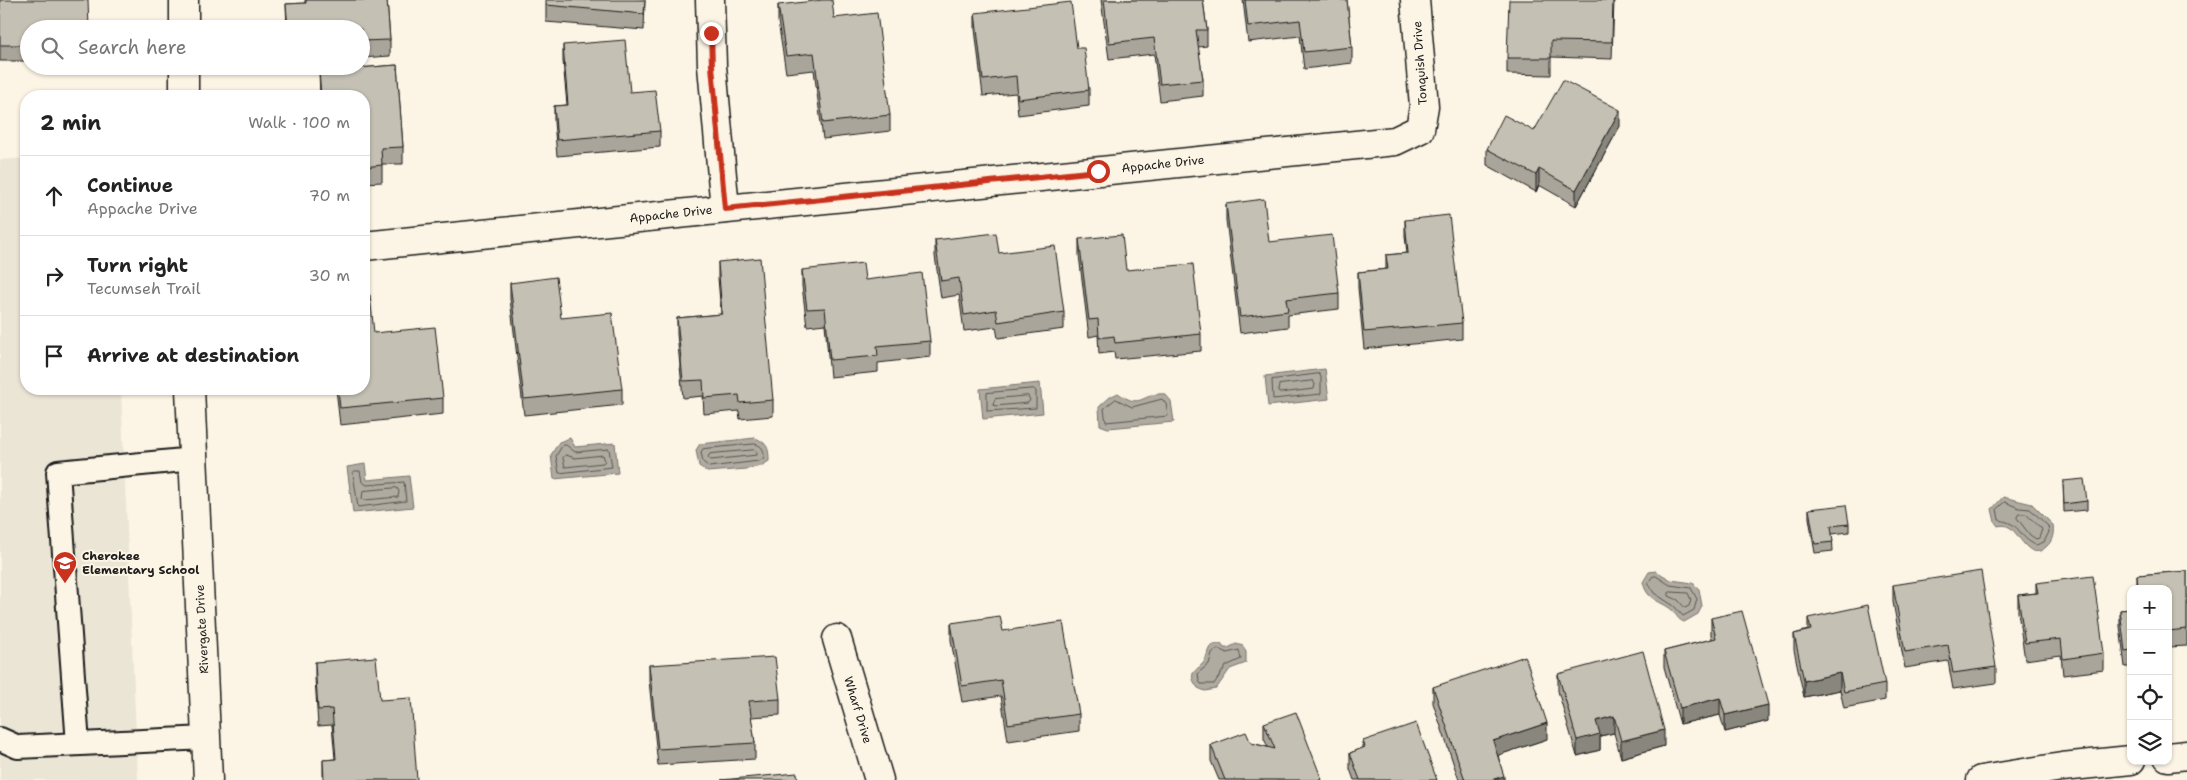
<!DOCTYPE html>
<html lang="en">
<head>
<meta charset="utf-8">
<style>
  :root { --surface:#fff; --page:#f2f2f2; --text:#222; --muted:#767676; --line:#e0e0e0 }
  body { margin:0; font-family:"Shantell Sans",sans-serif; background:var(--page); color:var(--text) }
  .controls { position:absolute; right:15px; bottom:15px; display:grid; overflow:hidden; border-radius:10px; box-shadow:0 1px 4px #0004 }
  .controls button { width:45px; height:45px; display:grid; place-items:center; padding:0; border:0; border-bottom:1px solid var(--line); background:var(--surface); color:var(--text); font:25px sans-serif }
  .stop { position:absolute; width:15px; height:15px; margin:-11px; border:4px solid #c8321e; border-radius:50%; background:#fff }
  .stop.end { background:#c8321e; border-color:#fff; box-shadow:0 1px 5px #0008 }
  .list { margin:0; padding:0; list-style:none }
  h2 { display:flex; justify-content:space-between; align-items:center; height:65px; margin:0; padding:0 20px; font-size:21px }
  h2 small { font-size:16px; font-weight:400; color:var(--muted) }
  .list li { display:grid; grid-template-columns:32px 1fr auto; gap:15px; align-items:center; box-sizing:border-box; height:80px; padding:0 20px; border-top:1px solid var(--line) }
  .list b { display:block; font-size:19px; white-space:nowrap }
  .list p { margin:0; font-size:16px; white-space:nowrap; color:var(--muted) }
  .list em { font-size:16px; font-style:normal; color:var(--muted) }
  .icon { flex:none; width:28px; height:28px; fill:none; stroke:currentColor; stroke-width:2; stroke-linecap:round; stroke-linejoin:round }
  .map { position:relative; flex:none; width:2187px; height:780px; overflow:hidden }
  .search { position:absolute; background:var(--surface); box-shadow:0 1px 4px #0004; left:20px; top:20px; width:350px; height:55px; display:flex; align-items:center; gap:12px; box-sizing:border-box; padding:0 18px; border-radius:28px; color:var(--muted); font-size:19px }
  .panel { position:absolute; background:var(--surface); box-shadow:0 1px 4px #0004; left:20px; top:90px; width:350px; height:305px; border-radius:20px }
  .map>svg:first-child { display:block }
  .built { fill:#ebe5d6 }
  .water { fill:#b0aba1; stroke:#75726c }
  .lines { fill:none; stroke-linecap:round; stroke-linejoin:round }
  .shore { stroke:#575551; stroke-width:1 }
  .lane-casing { stroke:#1c1c1c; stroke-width:26 }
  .street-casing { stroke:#1c1c1c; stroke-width:31 }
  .lane { stroke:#fcf5e5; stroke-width:22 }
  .street { stroke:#fcf5e5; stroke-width:28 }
  .wall { fill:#a9a59a; stroke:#1c1c1c }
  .shaded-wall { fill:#89867d; stroke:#1c1c1c }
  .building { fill:#c4c0b3; stroke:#1c1c1c }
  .route { stroke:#c8321e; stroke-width:6 }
  .labels { text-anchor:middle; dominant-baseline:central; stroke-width:4; stroke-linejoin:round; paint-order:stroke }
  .street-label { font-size:12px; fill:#1c1c1c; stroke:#fcf5e5 }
  .poi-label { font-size:12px; font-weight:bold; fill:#1c1c1c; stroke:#fcf5e5; text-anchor:start }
</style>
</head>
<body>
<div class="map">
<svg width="2187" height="780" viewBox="0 0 2187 780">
  <rect width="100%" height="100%" fill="#fcf5e5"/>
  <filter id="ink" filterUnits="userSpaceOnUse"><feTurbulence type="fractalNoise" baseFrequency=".02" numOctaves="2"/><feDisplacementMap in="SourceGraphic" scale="10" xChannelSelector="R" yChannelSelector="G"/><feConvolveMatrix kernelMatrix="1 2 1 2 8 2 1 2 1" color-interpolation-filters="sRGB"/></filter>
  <g filter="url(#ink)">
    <path class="built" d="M26,158V389H121L138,780H0V160Z"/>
    <g class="water">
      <path d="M1325,369L1329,399L1268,406L1265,376Z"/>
      <path d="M1040,383L1043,413L983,419L980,389Z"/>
      <path d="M1118,393C1142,411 1142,392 1165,394L1171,401L1174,422L1108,428L1100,425L1099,407L1110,397Z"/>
      <path d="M570,438L575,447L615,443L618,473L554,479L551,455L559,442Z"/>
      <path d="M755,438C768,443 769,449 769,461L761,466L747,469L707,472L699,466L696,450L700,444Z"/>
      <path d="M365,464L367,480L409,476L413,507L353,513L347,467Z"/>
      <path d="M2003,497L2032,504L2053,525C2054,533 2053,541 2046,547C2029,563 2019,532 2009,527C2006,525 2002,525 1998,526L1995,522L1992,509Z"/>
      <path d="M1656,571L1671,580L1693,583L1699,589L1702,606L1698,614L1684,622C1677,619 1677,615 1672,610C1660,600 1647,601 1643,582L1649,572Z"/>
      <path d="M1215,644H1221L1224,648H1228L1236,644L1243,646L1246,652V663L1230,669L1216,689L1205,691L1198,688C1186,672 1196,672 1204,662C1207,658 1207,651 1210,647Z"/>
    </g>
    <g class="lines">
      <g class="shore">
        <path d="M1319,374L1321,377V394L1273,399L1272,380Z"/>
        <path d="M1313,381L1315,384L1314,389L1280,393L1278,392L1279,385Z"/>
        <path d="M1034,389L1036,391V408L987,411V393Z"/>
        <path d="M1028,396L1030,400L1028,403L995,406L993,404L995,399Z"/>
        <path d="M1116,399L1132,407L1162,399L1166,404L1168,416L1106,422L1104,409Z"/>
        <path d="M755,444C763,446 764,450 764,458L759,461L709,467L703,462L701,452L703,449Z"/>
        <path d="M566,445L575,452L609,449L612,467L559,473L556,456L562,446Z"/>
        <path d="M754,450L757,452V455L711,460L708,457L710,454Z"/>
        <path d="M566,455L575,458L603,455L605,461L603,463L565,467L563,458Z"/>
        <path d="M355,471H360L362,482L367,485L404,482L406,501L358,507L353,473Z"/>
        <path d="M397,488L399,491L398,497L365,500L362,499L363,491Z"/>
        <path d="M2005,502L2019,508L2030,509L2048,526L2049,532L2044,542L2036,545C2017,537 2023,524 1999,520L1997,509Z"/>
        <path d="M2019,514H2026L2042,529L2039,538L2036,539L2030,535L2017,518Z"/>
        <path d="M1656,576L1670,585L1691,588L1697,599L1694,610L1683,616L1674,606L1654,593L1648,583L1652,577Z"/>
        <path d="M1671,592L1688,593L1691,600L1689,606L1685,608L1678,600L1669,596V593Z"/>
        <path d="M1218,649L1227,653L1239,650L1241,659L1226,666L1214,684H1201L1199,681L1198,673L1209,664L1212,653Z"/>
      </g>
      <g class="lane-casing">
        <g id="lane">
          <path d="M0,739L18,747L206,738"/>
          <path d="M78,744L58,472L194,459"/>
        </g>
      </g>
      <g class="street-casing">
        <g id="street">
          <path d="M184,0V29"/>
          <path d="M710,0L712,66L725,209"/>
          <path d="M184,66V96"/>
          <path d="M364,246L1395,141L1420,129L1424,106L1415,0"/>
          <path d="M190,389L208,780"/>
          <path d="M837,639L879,780"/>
          <path d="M2168,757L2187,755"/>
          <path d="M1981,780L2062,767L2131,760"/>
        </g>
      </g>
      <use href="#lane" class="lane"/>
      <use href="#street" class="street"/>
    </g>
    <g class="wall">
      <path d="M0,0L29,29V61H0Z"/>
      <path d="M305,0H387L390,40V56L361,58V29H287L286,4L305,3Z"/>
      <path d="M645,0L644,30L546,22V5Z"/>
      <path d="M1101,0H1203L1207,30V46L1198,47L1203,80V96L1160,101L1154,54L1109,59Z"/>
      <path d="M1243,0H1347L1352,47V63L1304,69L1300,36L1248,42Z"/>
      <path d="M1614,0L1612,59L1551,57V75L1507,74V58Z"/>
      <path d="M778,5L890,115V131L823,139L814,70L786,73L778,21Z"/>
      <path d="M975,13L1077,48L1089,90V106L1018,115L1016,93L983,96L975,29Z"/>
      <path d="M563,45L630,92L660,131V147L557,156L554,122V106L567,105L563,61Z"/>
      <path d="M397,65L403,147V164H382V182L364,183V96H320L319,71Z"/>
      <path d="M1620,126L1576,206L1539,185L1536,192L1487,165V149Z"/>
      <path d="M1226,204L1269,242L1339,293V309L1288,315V327L1240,333L1226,220Z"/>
      <path d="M1405,220L1462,323V339L1364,349L1358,288V272L1386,269V255L1407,253L1405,236Z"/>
      <path d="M1079,239L1126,270L1201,334V351L1115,359L1114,352L1099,354L1098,335L1089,337L1079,255Z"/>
      <path d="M935,240L999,253L1064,312V329L998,338L996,327L964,331L959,295L941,298L935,256Z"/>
      <path d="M718,262L773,400V416L740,419L739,411L704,414L703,396L683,398L677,334V318L721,314L718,278Z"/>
      <path d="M802,270L865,280L930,341V357L878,363V372L830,377L825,324L807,326L802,286Z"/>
      <path d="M510,283L561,318L622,389V405L524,415L510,299Z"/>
      <path d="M374,333L443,398V414L340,425L336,389H364Z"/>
      <path d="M2063,481L2087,501V510L2064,512Z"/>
      <path d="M1809,509L1849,524V532L1832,534L1833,551L1815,553L1809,518Z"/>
      <path d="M2187,571V646L2168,647V589H2137V575Z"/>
      <path d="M2036,583L2104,653V670L2063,675L2061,655L2025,660L2018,612V595L2036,593Z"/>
      <path d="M1893,585L1996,667V683L1953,689L1948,661L1905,668L1893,602Z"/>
      <path d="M2131,609V667H2125L2120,626V610Z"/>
      <path d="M1711,618L1768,721L1725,732L1720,715L1680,724L1664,667V651L1712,639L1711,635Z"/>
      <path d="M1808,618L1885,684V700L1844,708L1840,690L1804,697L1794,650V634L1808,630Z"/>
      <path d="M951,623L1003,631L1079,714V731L1008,741L1001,696L962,702L951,640Z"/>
      <path d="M315,662L380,700L417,780H323V760L335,759L332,725L318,726L315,678Z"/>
      <path d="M649,665L780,699V715L751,717L755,743V759L658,765L649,681Z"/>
      <path d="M1558,674L1664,746L1621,758L1614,733L1600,736V750L1577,756L1558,691Z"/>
      <path d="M1433,687L1547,739L1498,755L1504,780H1459L1433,703Z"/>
      <path d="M1264,723L1322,780H1219L1211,761V745L1251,743L1268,747L1264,739Z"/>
      <path d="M1363,741L1437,780H1354L1350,769V753L1363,748Z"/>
    </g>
    <g class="shaded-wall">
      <path d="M1620,110V126L1576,206V190Z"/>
      <path d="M1539,169V185L1536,192V175Z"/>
      <path d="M1840,673V690L1804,697V681Z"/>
      <path d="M1720,698V715L1680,724V708Z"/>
      <path d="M1768,705V721L1725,732V715Z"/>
      <path d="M1614,716V733L1600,736V750L1577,756V740L1596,721Z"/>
      <path d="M1547,723V739L1493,757V741Z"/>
      <path d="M1664,730V746L1621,758V741Z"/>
      <path d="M1504,776V780H1491Z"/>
    </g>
    <g class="building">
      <path d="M0,0H88L89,29H29V45H0Z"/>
      <path d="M306,0H387L390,40L361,41V29H288L286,4L306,3Z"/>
      <path d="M546,0H645L644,14L546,5Z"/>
      <path d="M823,0H832L834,18L877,13L890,115L823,123L814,53L786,56L778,5Z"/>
      <path d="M1104,0H1203L1207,30H1196L1203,80L1160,84L1154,38L1109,43Z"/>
      <path d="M1245,0H1347L1352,47L1304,52L1300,20L1248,26Z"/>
      <path d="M1509,0H1613L1612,42L1551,41V58H1507Z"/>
      <path d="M1071,2L1077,48H1084L1089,90L1018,99L1016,76L983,80L975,13Z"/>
      <path d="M625,40L630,92L655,90L660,131L557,140L554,106L568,105L563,45Z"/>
      <path d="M397,65L403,147L381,148L382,165L364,167V96H321L319,71Z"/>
      <path d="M1563,80L1620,110L1576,190L1539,169L1536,175L1487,149L1504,115L1534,131Z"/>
      <path d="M1264,199L1269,242L1332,235L1339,293L1286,299L1288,311L1240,317L1226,204Z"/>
      <path d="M1449,215L1462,323L1364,332L1358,272L1388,269L1386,255L1408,253L1405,220Z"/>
      <path d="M996,233L999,253L1055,246L1064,312L998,322L996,310L964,315L959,278L941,281L935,240Z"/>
      <path d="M1122,235L1126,270L1193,264L1201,334L1115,343L1114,336L1099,338L1098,319L1089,320L1079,239Z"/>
      <path d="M760,258L773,400L740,403L739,395L704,398L703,380L683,381L677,318L722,314L718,262Z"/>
      <path d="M863,263L865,280L922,273L930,341L877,346L878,356L830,360L825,308L807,309L802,270Z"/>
      <path d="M556,277L561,318L612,313L622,389L524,399L510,283Z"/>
      <path d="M364,295H370L374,333L435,327L443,398L340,408L338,389H364Z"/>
      <path d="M2084,479L2087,501L2064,504L2063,481Z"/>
      <path d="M1846,505L1849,524L1831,526L1833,542L1815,544L1809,509Z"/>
      <path d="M1981,571L1996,667L1953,673L1948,645L1905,652L1893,585Z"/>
      <path d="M2187,571V629L2168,631V589H2138L2137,575Z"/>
      <path d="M2093,576L2104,653L2063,659L2061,639L2025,643L2018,595L2038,593L2036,583Z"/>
      <path d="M1868,605L1885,684L1844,692L1840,673L1804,681L1794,634L1811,630L1808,618Z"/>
      <path d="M2131,609V650L2125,651L2120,610Z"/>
      <path d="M1742,611L1768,705L1725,715L1720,698L1680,708L1664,651L1716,638L1711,618Z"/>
      <path d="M1000,616L1003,631L1063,622L1079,714L1008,724L1001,680L962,686L951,623Z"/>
      <path d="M1643,651L1664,730L1621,741L1614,716L1596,721L1600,734L1577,740L1558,674Z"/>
      <path d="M1525,656L1547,723L1493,741L1504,776L1491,780H1465L1433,687Z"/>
      <path d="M376,657L380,700L411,698L417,780H324L323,760L336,759L332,709L318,710L315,662Z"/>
      <path d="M775,657L780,699L749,701L755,743L658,749L649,665Z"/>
      <path d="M1296,712L1322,780H1225L1211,745L1246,732L1251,743L1275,749L1264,723Z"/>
      <path d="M1416,723L1437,780H1360L1350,753L1365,747L1363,741Z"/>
      <path d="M797,773L798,780H721Z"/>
    </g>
  </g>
  <g class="lines" filter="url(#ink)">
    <path class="route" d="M711,33L712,66L725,209L1098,171"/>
  </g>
  <defs>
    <g id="school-pin" transform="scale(1.25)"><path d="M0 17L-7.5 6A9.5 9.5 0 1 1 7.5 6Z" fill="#c8321e" stroke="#fcf5e5"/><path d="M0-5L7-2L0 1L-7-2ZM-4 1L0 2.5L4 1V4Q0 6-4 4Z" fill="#fff"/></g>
  </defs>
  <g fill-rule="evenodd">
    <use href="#school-pin" x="65" y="563"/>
  </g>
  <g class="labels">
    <g class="street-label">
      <text transform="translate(1420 63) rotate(-94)">Tonquish Drive</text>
      <text transform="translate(1163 164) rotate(-6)">Appache Drive</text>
      <text transform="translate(671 214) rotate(-6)">Appache Drive</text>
      <text transform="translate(202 629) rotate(-93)">Rivergate Drive</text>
      <text transform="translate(858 710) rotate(73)">Wharf Drive</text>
    </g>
    <g class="poi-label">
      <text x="82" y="556">Cherokee<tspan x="82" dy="14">Elementary School</tspan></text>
    </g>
  </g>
</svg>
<div class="controls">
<button>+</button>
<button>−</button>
<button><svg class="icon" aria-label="locate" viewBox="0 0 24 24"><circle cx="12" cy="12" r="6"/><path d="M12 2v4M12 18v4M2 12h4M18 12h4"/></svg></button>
<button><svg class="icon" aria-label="layers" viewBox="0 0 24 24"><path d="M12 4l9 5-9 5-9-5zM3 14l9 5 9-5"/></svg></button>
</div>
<div class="stop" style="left:1098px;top:171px"></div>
<div class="stop end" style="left:711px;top:33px"></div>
<div class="search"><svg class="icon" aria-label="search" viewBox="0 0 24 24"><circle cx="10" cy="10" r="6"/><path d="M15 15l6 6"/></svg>Search here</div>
<section class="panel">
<h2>2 min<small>Walk · 100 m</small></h2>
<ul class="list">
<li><svg class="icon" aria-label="ahead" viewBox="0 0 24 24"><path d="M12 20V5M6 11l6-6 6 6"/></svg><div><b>Continue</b><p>Appache Drive</p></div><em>70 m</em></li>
<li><svg class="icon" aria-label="right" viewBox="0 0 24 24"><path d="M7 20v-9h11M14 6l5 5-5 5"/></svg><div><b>Turn right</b><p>Tecumseh Trail</p></div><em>30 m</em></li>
<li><svg class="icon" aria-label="arrive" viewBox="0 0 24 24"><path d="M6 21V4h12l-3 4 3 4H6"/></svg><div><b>Arrive at destination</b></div></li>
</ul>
</section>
</div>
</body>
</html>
